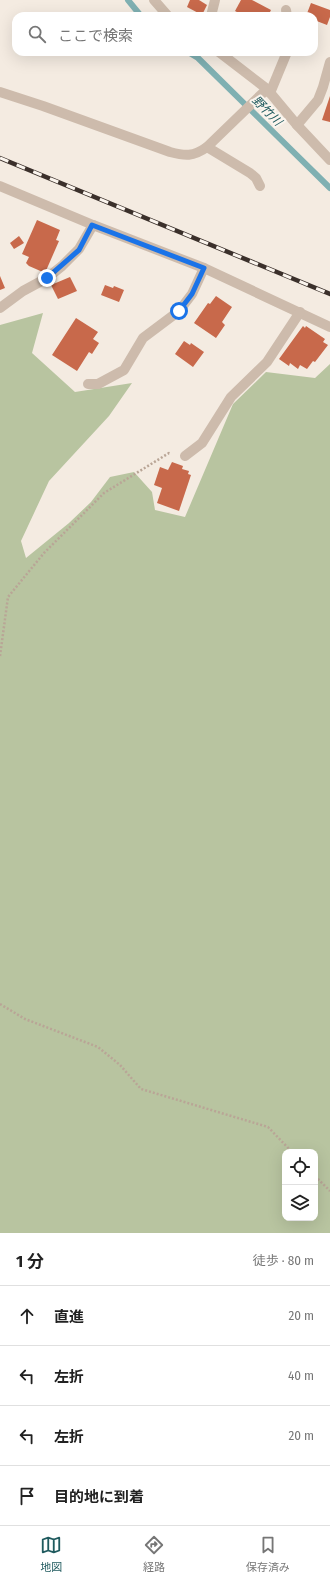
<!DOCTYPE html>
<html lang="ja">
<head>
<meta charset="utf-8">
<style>
  :root { --surface:#fff; --page:#f2f2f2; --text:#222; --muted:#767676; --line:#e0e0e0; --accent:#1f5a5e }
  body { margin:0; font-family:"Fira Sans Condensed","Noto Sans JP",sans-serif; background:var(--page); color:var(--text) }
  .controls { position:absolute; right:12px; bottom:12px; display:grid; overflow:hidden; border-radius:8px; box-shadow:0 4px 16px #0002 }
  .controls button { width:36px; height:36px; display:grid; place-items:center; padding:0; border:0; border-bottom:1px solid var(--line); background:var(--surface); color:var(--text); font:20px sans-serif }
  .stop { position:absolute; width:12px; height:12px; margin:-9px; border:3px solid #1a73e8; border-radius:50%; background:#fff }
  .stop.end { background:#1a73e8; border-color:#fff; box-shadow:0 1px 4px #0008 }
  .list { margin:0; padding:0; list-style:none }
  h2 { display:flex; justify-content:space-between; align-items:center; height:52px; margin:0; padding:0 16px; font-size:17px }
  h2 small { font-size:13px; font-weight:400; color:var(--muted) }
  .list li { display:grid; grid-template-columns:26px 1fr auto; gap:12px; align-items:center; box-sizing:border-box; height:60px; padding:0 16px; border-top:1px solid var(--line) }
  .list b { display:block; font-size:15px; white-space:nowrap }
  .list em { font-size:13px; font-style:normal; color:var(--muted) }
  .icon { flex:none; width:22px; height:22px; fill:none; stroke:currentColor; stroke-width:2; stroke-linecap:round; stroke-linejoin:round }
  .map { position:relative; flex:none; width:330px; height:1233px; overflow:hidden }
  .search { position:absolute; background:var(--surface); box-shadow:0 4px 16px #0002; left:12px; right:12px; top:12px; height:44px; display:flex; align-items:center; gap:10px; box-sizing:border-box; padding:0 14px; border-radius:12px; color:var(--muted); font-size:15px }
  .sheet { height:292px; background:var(--surface) }
  nav { display:flex; justify-content:space-around; align-items:center; box-sizing:border-box; height:56px; border-top:1px solid var(--line); background:var(--surface); font-size:11px; color:var(--muted) }
  nav a { display:grid; justify-items:center; gap:2px }
  nav .on { color:var(--accent) }
  .map>svg:first-child { display:block }
  .green { fill:#b8c4a0; fill-rule:evenodd }
  .lines { fill:none; stroke-linecap:round; stroke-linejoin:round }
  .stream { stroke:#7fb0b2; stroke-width:6 }
  .building { fill:#c8694b }
  .path { stroke:#b9a596; stroke-width:2.5; stroke-dasharray:2 2; stroke-linecap:butt }
  .minor { stroke:#cdbbac; stroke-width:10 }
  .rail-casing { stroke:#3b302b; stroke-width:4.5 }
  .rail { stroke:#fbf5ee; stroke-width:3; stroke-dasharray:9; stroke-linecap:butt }
  .route { stroke:#1a73e8; stroke-width:5 }
  .labels { text-anchor:middle; dominant-baseline:central; stroke-width:4; stroke-linejoin:round; paint-order:stroke }
  .water-label { font-size:12px; font-style:italic; fill:#1f5a5e; stroke:#fbf5ee }
</style>
</head>
<body>
<div class="map">
<svg width="330" height="1233" viewBox="0 0 330 1233">
  <rect width="100%" height="100%" fill="#f4ebe1"/>
  <path class="green" d="M43,313L32,353L75,392L132,383L109,416L49,481L21,541L26,558L69,523L91,502L110,477L134,472L152,492L155,510L185,517L233,404L266,372L315,378L330,364V1233H0V325ZM285,1152H315V1218H285Z"/>
  <g class="lines">
    <g class="stream">
      <path d="M128,0L141,16"/>
      <path d="M188,52L198,58L330,188"/>
    </g>
  </g>
  <g class="building">
    <path d="M190,0H199L207,5L202,15L187,7Z"/>
    <path d="M241,0H252L271,10L268,16H244L235,11Z"/>
    <path d="M311,3L330,10V17L327,25L314,20V16H306Z"/>
    <path d="M330,96V122L322,120Z"/>
    <path d="M37,220L60,230L56,240L59,241L45,273L29,266L26,263L29,257L22,254Z"/>
    <path d="M19,236L24,243L14,249L10,243Z"/>
    <path d="M0,276L5,288L0,290Z"/>
    <path d="M70,277L77,291L58,299L51,285Z"/>
    <path d="M105,285L113,288L114,286L124,290L119,302L101,295Z"/>
    <path d="M216,296L232,307L222,322L225,325L216,338L194,323L208,303L210,304Z"/>
    <path d="M76,318L98,332L93,339L99,343L92,354L89,352L77,371L52,355Z"/>
    <path d="M303,326L305,328L306,326L325,339L323,342L328,345L315,362L313,361L307,369L300,365L298,369L290,363L289,366L279,359Z"/>
    <path d="M184,341L190,345L191,343L204,352L193,367L175,354Z"/>
    <path d="M172,462L183,466L182,469L189,471L188,474L191,475L179,511L157,503L162,488L154,485L160,467L168,470Z"/>
  </g>
  <g class="lines">
    <g class="path">
      <path d="M0,656L8,597L44,553L104,493L169,453L171,454"/>
      <path d="M0,1004L25,1019L98,1047L120,1065L141,1089L268,1127L292,1152"/>
      <path d="M315,1176L330,1191"/>
    </g>
    <g class="minor">
      <path d="M154,0L168,16"/>
      <path d="M286,10L287,16"/>
      <path d="M211,16L215,0"/>
      <path d="M219,52L267,89L297,125L330,160"/>
      <path d="M0,92L43,106L170,152C185,156 193,157 207,147L267,89"/>
      <path d="M270,93L287,52"/>
      <path d="M297,125L318,100L323,87L330,62"/>
      <path d="M207,147L250,173L256,178L260,186"/>
      <path d="M0,186L93,225L204,268L330,327"/>
      <path d="M0,308L23,291L47,278L62,266L79,249L93,225"/>
      <path d="M88,384H98L124,370L143,338L179,311L192,294L204,268"/>
      <path d="M185,456L202,443L231,397L267,362L300,312"/>
    </g>
    <g class="rail-casing">
      <path id="rail" d="M0,158L330,294"/>
    </g>
    <use href="#rail" class="rail"/>
  </g>
  <g class="lines">
    <path class="route" d="M47,278L79,250L92,225L204,268L192,294L179,311"/>
  </g>
  <g class="labels">
    <g class="water-label">
      <text transform="translate(267 111) rotate(45)">野竹川</text>
    </g>
  </g>
</svg>
<div class="controls">
<button><svg class="icon" aria-label="locate" viewBox="0 0 24 24"><circle cx="12" cy="12" r="6"/><path d="M12 2v4M12 18v4M2 12h4M18 12h4"/></svg></button>
<button><svg class="icon" aria-label="layers" viewBox="0 0 24 24"><path d="M12 4l9 5-9 5-9-5zM3 14l9 5 9-5"/></svg></button>
</div>
<div class="stop" style="left:179px;top:311px"></div>
<div class="stop end" style="left:47px;top:278px"></div>
<div class="search"><svg class="icon" aria-label="search" viewBox="0 0 24 24"><circle cx="10" cy="10" r="6"/><path d="M15 15l6 6"/></svg>ここで検索</div>
</div>
<section class="sheet">
<h2>1 分<small>徒歩 · 80 m</small></h2>
<ul class="list">
<li><svg class="icon" aria-label="ahead" viewBox="0 0 24 24"><path d="M12 20V5M6 11l6-6 6 6"/></svg><div><b>直進</b></div><em>20 m</em></li>
<li><svg class="icon" aria-label="left" viewBox="0 0 24 24"><path d="M17 20v-9H6M10 6l-5 5 5 5"/></svg><div><b>左折</b></div><em>40 m</em></li>
<li><svg class="icon" aria-label="left" viewBox="0 0 24 24"><path d="M17 20v-9H6M10 6l-5 5 5 5"/></svg><div><b>左折</b></div><em>20 m</em></li>
<li><svg class="icon" aria-label="arrive" viewBox="0 0 24 24"><path d="M6 21V4h12l-3 4 3 4H6"/></svg><div><b>目的地に到着</b></div></li>
</ul>
</section>
<nav>
<a class="on"><svg class="icon" aria-label="map" viewBox="0 0 24 24"><path d="M3 6l6-2 6 2 6-2v14l-6 2-6-2-6 2zM9 4v14M15 6v14"/></svg>地図</a>
<a><svg class="icon" aria-label="directions" viewBox="0 0 24 24"><path d="M12 3l9 9-9 9-9-9zM9 14v-3h6M13 9l2 2-2 2"/></svg>経路</a>
<a><svg class="icon" aria-label="saved" viewBox="0 0 24 24"><path d="M7 4h10v16l-5-4-5 4z"/></svg>保存済み</a>
</nav>
</body>
</html>
